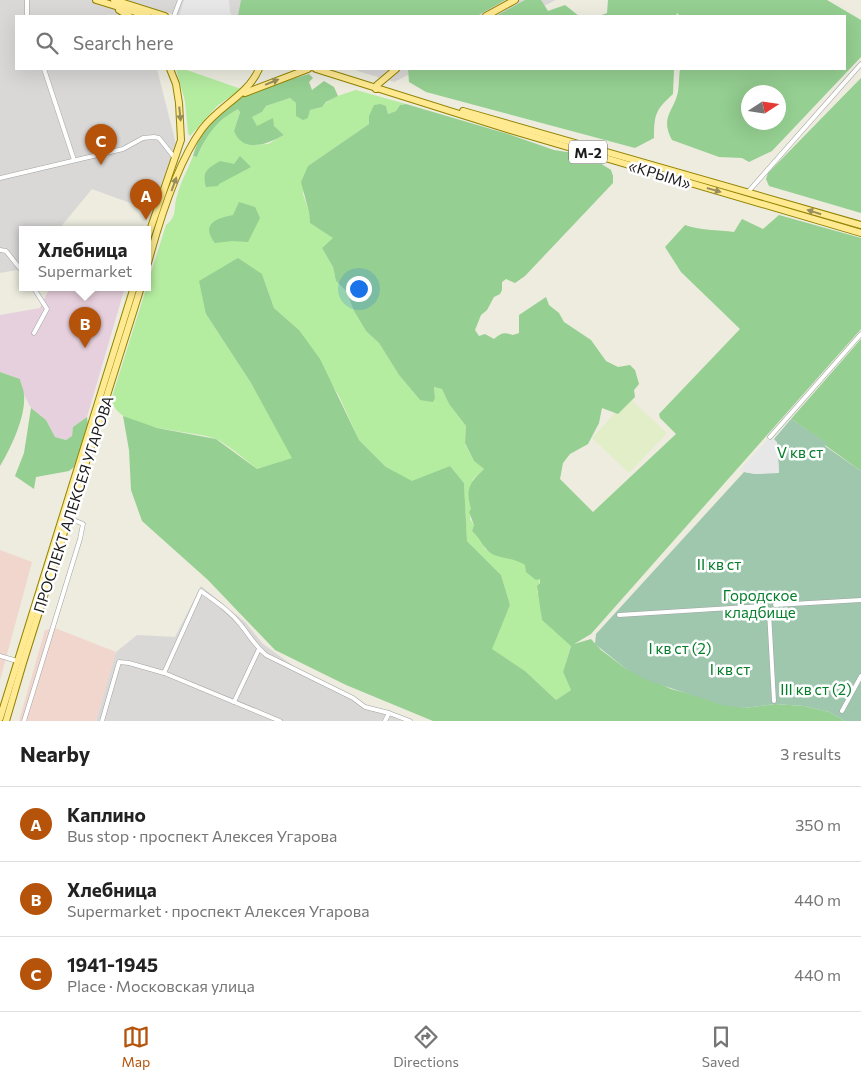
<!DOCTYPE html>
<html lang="en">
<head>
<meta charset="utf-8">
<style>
  :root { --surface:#fff; --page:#f6f6f6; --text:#222; --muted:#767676; --line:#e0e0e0; --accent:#b45309 }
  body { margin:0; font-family:Commissioner,sans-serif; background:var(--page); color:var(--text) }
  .compass { position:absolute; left:741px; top:85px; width:45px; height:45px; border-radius:50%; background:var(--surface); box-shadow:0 5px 20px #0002; rotate:78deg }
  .you { position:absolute; left:358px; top:288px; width:18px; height:18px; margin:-12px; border:4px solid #fff; border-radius:50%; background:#1a73e8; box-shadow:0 0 0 8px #1a73e833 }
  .badge { display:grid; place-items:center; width:32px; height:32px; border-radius:50%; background:var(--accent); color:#fff; font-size:16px; font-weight:700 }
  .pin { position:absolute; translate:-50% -41px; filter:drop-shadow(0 1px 2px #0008) }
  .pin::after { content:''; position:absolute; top:26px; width:18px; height:15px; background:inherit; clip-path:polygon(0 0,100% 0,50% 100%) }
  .popup { position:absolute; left:19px; top:226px; width:132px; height:65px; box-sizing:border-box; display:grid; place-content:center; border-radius:0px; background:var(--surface); filter:drop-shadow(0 1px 4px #0005); font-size:16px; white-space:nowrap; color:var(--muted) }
  .popup b { font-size:19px; color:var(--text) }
  .popup::after { content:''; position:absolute; left:50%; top:100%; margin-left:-10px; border:10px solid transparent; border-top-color:var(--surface) }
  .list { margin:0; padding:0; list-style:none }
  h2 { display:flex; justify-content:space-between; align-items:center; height:65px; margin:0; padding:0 20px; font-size:21px }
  h2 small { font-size:16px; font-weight:400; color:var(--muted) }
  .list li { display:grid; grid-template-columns:32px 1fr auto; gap:15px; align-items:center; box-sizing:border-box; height:75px; padding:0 20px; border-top:1px solid var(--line) }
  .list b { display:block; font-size:19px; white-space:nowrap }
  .list p { margin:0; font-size:16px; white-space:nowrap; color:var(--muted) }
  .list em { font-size:16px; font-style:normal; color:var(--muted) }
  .icon { flex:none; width:28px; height:28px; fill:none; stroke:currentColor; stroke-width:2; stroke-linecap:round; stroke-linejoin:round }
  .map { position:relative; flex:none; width:861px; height:721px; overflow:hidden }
  .search { position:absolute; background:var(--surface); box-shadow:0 5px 20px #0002; left:15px; right:15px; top:15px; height:55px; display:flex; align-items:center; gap:12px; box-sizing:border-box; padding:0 18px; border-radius:0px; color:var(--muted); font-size:19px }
  .sheet { height:290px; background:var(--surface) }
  nav { display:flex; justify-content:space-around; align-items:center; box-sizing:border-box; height:70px; border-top:1px solid var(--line); background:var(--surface); font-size:14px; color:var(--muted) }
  nav a { display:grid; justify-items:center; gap:2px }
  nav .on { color:var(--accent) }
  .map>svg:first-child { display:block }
  .residential { fill:#d9d8d7 }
  .commercial { fill:#f0d6cc }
  .industrial { fill:#e7d0dd }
  .farmland { fill:#e2eec8 }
  .grass { fill:#b4eca0 }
  .forest { fill:#95cf91; fill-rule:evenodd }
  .cemetery { fill:#9fc7ae }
  .parking { fill:#e7e7e7 }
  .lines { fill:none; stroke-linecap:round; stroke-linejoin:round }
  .minor-casing { stroke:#a2a2a2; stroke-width:5 }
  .primary-casing { stroke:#918300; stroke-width:8 }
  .minor { stroke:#fff; stroke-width:4 }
  .primary { stroke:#ffea92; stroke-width:6 }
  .oneway { fill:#988d5c }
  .labels { text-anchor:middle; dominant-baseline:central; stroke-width:5; stroke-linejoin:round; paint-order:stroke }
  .shield { fill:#fff; stroke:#5f5f5f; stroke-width:1 }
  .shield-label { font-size:14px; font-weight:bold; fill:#1b1b1b }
  .street-label { font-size:15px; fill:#1b1b1b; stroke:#fff }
  .park-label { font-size:15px; fill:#057d2b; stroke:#fff }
</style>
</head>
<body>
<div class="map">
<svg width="861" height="721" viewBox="0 0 861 721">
  <rect width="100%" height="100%" fill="#edecdf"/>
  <g class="residential">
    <path d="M0,0H556L524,16H179L141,5L143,16H16V69H157L176,144L152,211L92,189L59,229H22V269L0,273Z"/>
    <path d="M351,69H420L394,82Z"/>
    <path d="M201,586L245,622L263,644L317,683L402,721H96L116,652L137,635L175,637Z"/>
  </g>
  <g class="commercial">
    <path d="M0,550L32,562L0,680Z"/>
    <path d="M55,628L116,652L96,721H19L45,630Z"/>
  </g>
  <path class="industrial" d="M50,287H125L87,417L73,427L72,436L66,440L55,437L46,420L31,408L24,395L20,379L0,372V315L40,308Z"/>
  <path class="farmland" d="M629,398L667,433L629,473L592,438Z"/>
  <g class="grass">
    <path d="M176,69H184L241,89L217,106L190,136L188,133L185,101Z"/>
    <path d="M356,90L406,104L400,105L396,111L388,114L386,106L381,104L369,116V124L308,166L303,194L309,212L310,223L334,238L322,248L333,267L336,281L346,291L354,311L366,331L379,343L399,375L420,400L435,398L434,387L442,389L449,404L466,426L465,444L474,461L484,469L473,479L469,501L471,509L470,519L474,525L472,531L480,537L485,549L493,554L516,559L525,565L540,579L537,592L540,596L542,620L571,645L563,672L571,690L556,700L525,671L491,649L510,605L501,575L467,541L464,483L450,466L412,482L386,467L359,440L339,396L299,330L274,308L262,274L206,314L251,383L293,458L257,469C247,461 227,444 216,439C193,429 112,432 112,397L166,225C178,216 173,208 177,196C180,183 188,169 193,156L197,157L210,130L230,113L238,109L240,111L234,131L253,145L268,144L284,135L273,125L257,127L252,117L262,112L266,106L290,98L296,103L297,110L308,118L310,110L322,107C330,97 344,94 356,90Z"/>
  </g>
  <g class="forest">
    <path d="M241,0H505L477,16H238Z"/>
    <path d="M525,0H541L548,11L565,5L579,16H496Z"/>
    <path d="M608,0H827L861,20V57L772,151L749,162L742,158L719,157L672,140C660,117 673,113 678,92C679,85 679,76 680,69H845V16H680L677,13L676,16H599L607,13ZM748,92H778V122H748Z"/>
    <path d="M408,69H674L673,94C656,110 654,113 654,138L635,148L426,92L409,82Z"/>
    <path d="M309,74L313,78L309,82L312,90L324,81L334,87L338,96L326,102L322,107L310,110L308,118L303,120L296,116V103L290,98L266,106L262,112L252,117L257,126L273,118L274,126L284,135C268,144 243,154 234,131L240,112L238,109C216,121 207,134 197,157L193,156C210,99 259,89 309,74Z"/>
    <path d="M861,78V213L769,186L766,179L768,173Z"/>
    <path d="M381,104L386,106L388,114L396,111L400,105L406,104L508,134L554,150L573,153L600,163L611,170L613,176V183L525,276L515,283L506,279L502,282V290L500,294L494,297L487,310L481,315L475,330L479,336L485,334L494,339C501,333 504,332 513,335L519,333V315L546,297L549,305L559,313L564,322L591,340L606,361L618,367L630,365L635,370L639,384L634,390L635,397L618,414L602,408L599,423L588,444L570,454L563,463L560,479L593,512L676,434L660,418L659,414L740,329L681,272L665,247L685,225C699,230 718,230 734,232L742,219L763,229L779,215L861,238V329L591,634L574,644L591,639L601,650L625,668L671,689L744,708L775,704L804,706L829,712L845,721H433L346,685L275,650L208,580L142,521L131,490L129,450L123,416L157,428L216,439L257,469L292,458L251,383L206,314L199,281L238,258L262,274L274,308L299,330L320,359L359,440L386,467L412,481L450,466L464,483L467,541L501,575L510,605L492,649L525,671L556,700L571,690L563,672L571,646L542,620L537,586L540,583V579L536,580L526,572L525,565C514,558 505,559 494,555C484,551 481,538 472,531L474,525L469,512L471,509C465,489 470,482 484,469L474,461L465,443L466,426L449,404L442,389L434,387L435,398L433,402L420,400L399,375L379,343L366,331L354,311L346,291L336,281L333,267L322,248L333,238L310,223L309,212L301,182L308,166L369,124V116L374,105Z"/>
    <path d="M240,156L251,167L219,184L218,186L206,187C202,171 207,169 220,161L234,164Z"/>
    <path d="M239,202L255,207L260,218L248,242L232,241L215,243C200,224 217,218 233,215Z"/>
    <path d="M861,339V471L825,445L826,443L791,419Z"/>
    <path d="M0,372L20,379C21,384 24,390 24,395C26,416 11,448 0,466Z"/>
    <path d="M31,408L46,420L55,437L66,440L72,436L73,427L87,417L88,425L74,467L69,471L36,477L34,489L15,476L24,453Z"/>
  </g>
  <path class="cemetery" d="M791,419L827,443L825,446L861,471V721H845L829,712L804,706L775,704L744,708L722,705L646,680L625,668L595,644L596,634L744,472L756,474L779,472L777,443L774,439Z"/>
  <g class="parking">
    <path d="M184,0H229L230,12L232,16H179Z"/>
    <path d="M770,437L777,442L779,473L755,474L739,471Z"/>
  </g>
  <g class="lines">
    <g class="minor-casing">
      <g id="minor">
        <path d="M27,16V0"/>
        <path d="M174,16L180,0"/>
        <path d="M44,69L74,160"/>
        <path d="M0,178L123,149L143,138L154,137L159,138L174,157"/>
        <path d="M748,192L861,64"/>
        <path d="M0,250L6,251L22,271"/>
        <path d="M33,287L47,309L34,333"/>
        <path d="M770,437L861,334"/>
        <path d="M775,605L861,600"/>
        <path d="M769,612L774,701"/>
        <path d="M619,615L763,606"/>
        <path d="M0,656L17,661"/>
        <path d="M164,673L201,591C215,601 230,611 241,625C249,635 255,646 266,655L353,698L365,707L389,713L410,721"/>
        <path d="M234,702L259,649"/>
        <path d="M842,711L861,676"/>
        <path d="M24,721L80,539L83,524L69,518"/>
        <path d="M102,721L119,662L129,663L164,673L280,721"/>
        <path d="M385,721L389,713"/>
      </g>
    </g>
    <g class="primary-casing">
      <g id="primary">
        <path d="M96,0L148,16"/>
        <path d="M114,0L165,16"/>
        <path d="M119,10L129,16"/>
        <path d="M486,16L515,0"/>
        <path d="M316,69L510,130L861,233"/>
        <path d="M376,89L377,85L396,69"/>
        <path d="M245,93L308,69"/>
        <path d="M463,111L861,225"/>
        <path d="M148,236L181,140L179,103L176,84L170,69"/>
        <path d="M148,263C159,222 177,163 202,129C220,105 247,96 259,69"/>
        <path d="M0,718L134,287"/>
        <path d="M6,721L23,663L141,287"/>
      </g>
    </g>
    <use href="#minor" class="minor"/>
    <use href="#primary" class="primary"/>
  </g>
  <defs><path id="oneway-solid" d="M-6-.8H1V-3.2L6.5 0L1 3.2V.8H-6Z" transform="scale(1.25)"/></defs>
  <g class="oneway">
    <use href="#oneway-solid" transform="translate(272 82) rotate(-22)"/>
    <use href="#oneway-solid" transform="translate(180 114) rotate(84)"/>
    <use href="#oneway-solid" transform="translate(174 184) rotate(-70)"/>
    <use href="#oneway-solid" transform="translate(714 190) rotate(16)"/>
    <use href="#oneway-solid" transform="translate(814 212) rotate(-163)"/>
  </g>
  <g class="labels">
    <rect class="shield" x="569" y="140.5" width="38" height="23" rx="4"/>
    <g class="shield-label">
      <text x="588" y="152">М-2</text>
    </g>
    <g class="street-label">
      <text transform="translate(660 174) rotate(17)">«КРЫМ»</text>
      <text transform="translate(73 504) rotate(-72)">ПРОСПЕКТ АЛЕКСЕЯ УГАРОВА</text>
    </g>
    <g class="park-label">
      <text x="800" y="452">V кв ст</text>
      <text x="719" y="564">II кв ст</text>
      <text x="760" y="595">Городское<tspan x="760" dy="17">кладбище</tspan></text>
      <text x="680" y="648">I кв ст (2)</text>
      <text x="730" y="669">I кв ст</text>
      <text x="816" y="689">III кв ст (2)</text>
    </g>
  </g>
</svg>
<svg class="compass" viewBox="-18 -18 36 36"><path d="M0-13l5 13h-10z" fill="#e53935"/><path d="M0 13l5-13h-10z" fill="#767676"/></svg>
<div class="you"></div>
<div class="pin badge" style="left:146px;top:220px">A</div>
<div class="pin badge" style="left:85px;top:348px">B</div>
<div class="popup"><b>Хлебница</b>Supermarket</div>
<div class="pin badge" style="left:101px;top:165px">C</div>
<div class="search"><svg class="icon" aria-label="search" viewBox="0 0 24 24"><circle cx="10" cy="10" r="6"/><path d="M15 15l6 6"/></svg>Search here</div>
</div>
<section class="sheet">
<h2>Nearby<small>3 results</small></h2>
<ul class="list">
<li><span class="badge">A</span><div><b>Каплино</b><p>Bus stop · проспект Алексея Угарова</p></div><em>350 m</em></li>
<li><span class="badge">B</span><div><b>Хлебница</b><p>Supermarket · проспект Алексея Угарова</p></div><em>440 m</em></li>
<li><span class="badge">C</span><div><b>1941-1945</b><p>Place · Московская улица</p></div><em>440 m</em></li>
</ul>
</section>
<nav>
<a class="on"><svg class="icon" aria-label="map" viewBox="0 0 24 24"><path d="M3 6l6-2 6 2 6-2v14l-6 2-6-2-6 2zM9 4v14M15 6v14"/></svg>Map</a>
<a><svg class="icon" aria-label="directions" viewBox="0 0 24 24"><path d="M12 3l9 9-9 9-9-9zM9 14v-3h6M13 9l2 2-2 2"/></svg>Directions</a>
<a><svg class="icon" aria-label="saved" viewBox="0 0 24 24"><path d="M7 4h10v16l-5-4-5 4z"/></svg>Saved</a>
</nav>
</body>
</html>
